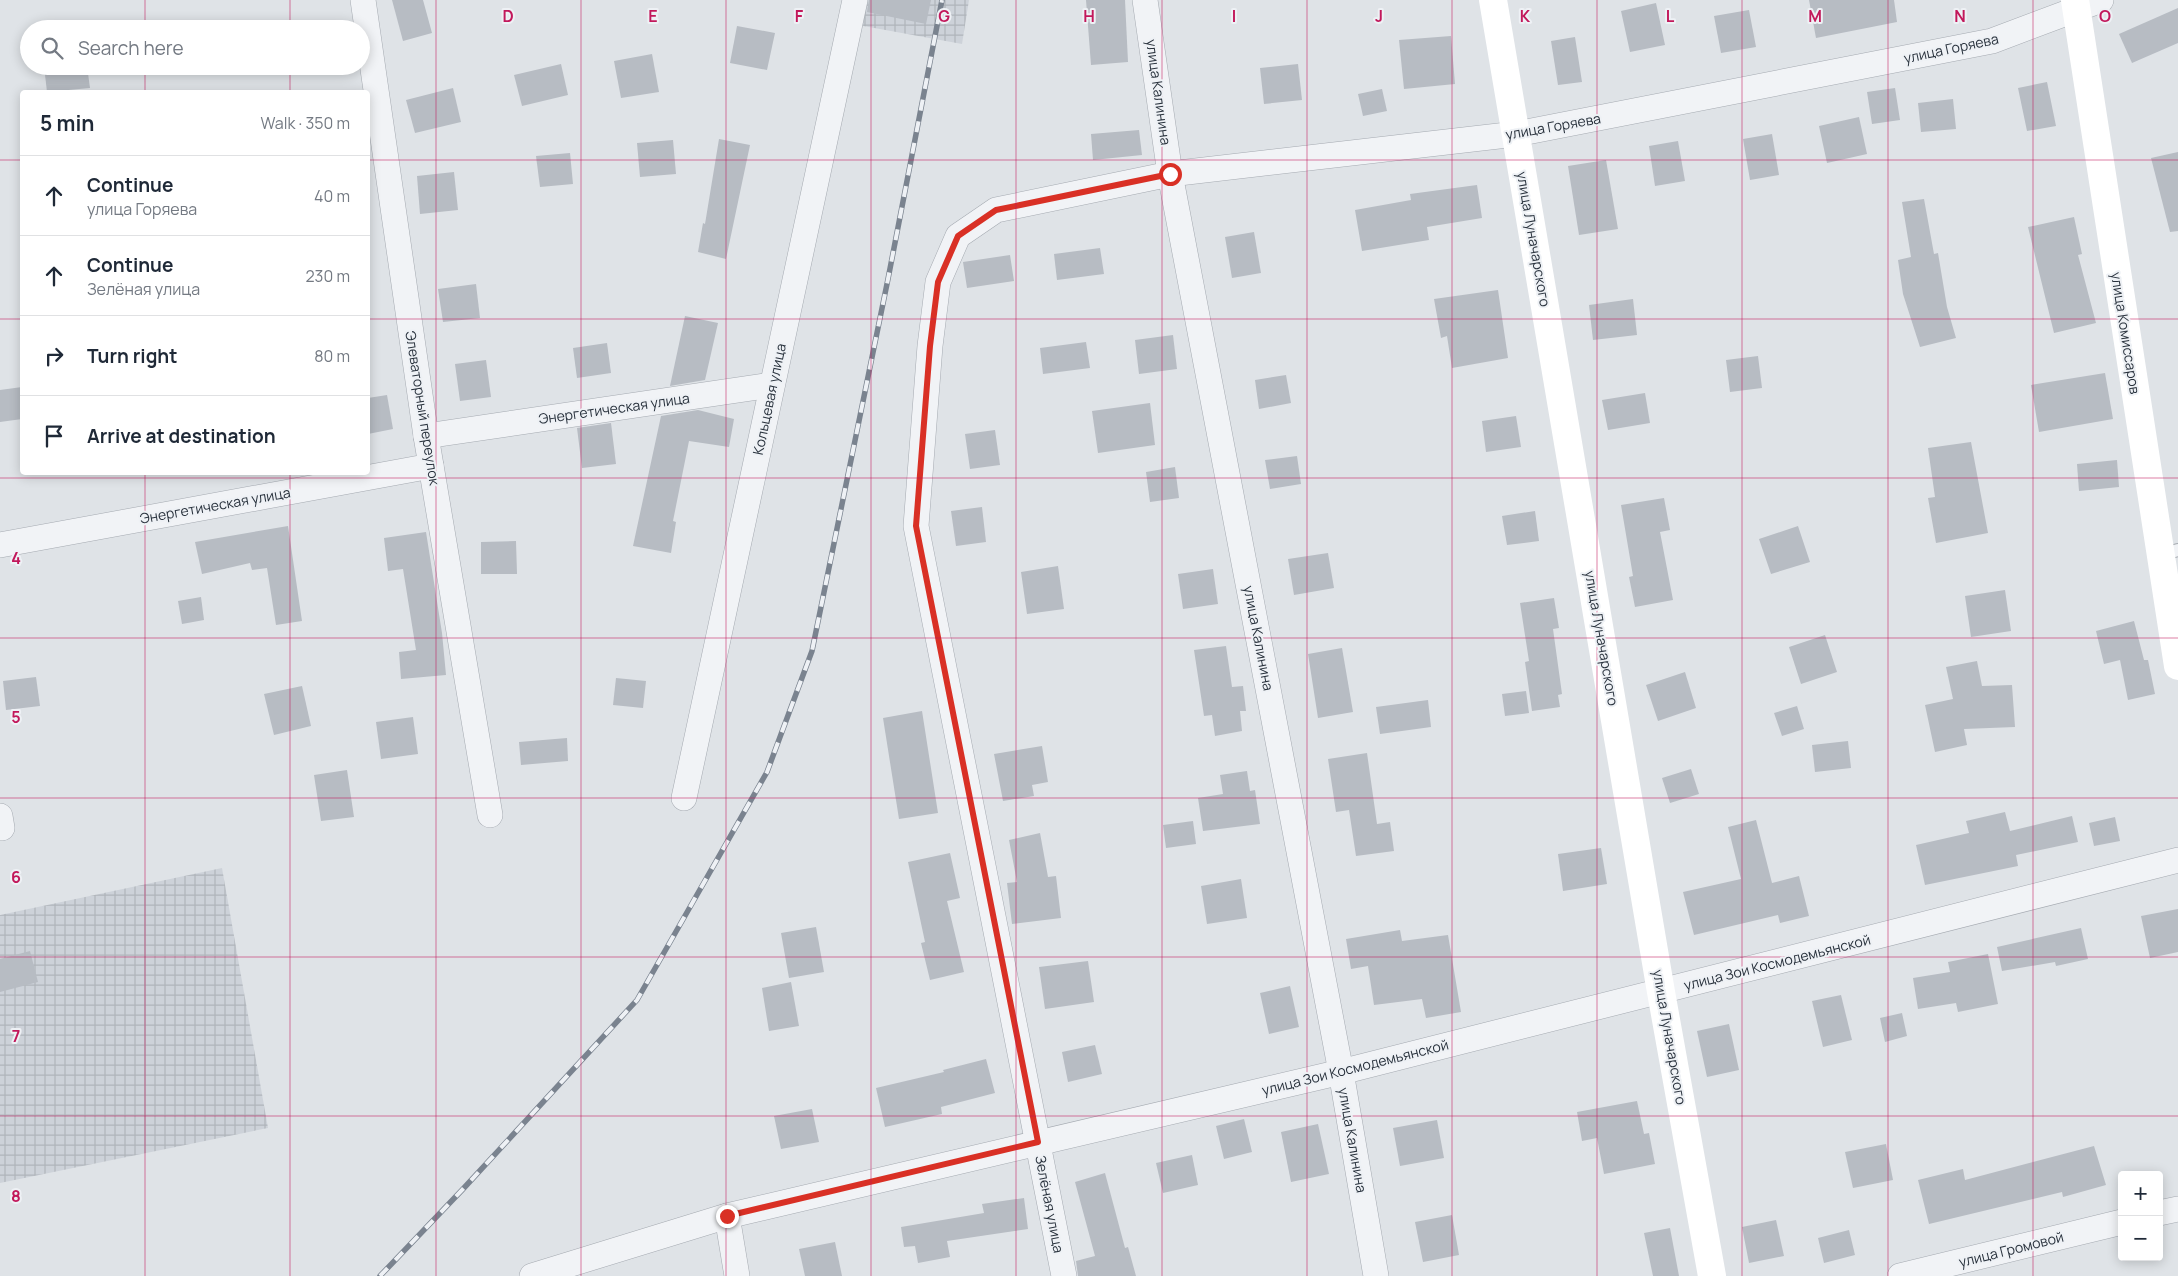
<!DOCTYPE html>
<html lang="en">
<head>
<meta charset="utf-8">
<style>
  :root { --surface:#fff; --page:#f6f6f7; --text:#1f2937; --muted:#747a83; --line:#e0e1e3 }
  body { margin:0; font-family:Manrope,sans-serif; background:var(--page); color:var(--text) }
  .controls { position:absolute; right:15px; bottom:15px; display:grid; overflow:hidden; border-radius:5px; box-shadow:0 2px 12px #0003 }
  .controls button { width:45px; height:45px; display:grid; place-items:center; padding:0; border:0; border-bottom:1px solid var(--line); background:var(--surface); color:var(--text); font:25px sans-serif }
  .stop { position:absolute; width:15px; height:15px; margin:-11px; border:4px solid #d93025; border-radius:50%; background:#fff }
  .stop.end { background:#d93025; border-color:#fff; box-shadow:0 1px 5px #0008 }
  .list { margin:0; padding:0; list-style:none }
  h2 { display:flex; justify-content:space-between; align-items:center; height:65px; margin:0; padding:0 20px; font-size:21px }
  h2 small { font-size:16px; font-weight:400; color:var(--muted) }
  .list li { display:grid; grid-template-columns:32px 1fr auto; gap:15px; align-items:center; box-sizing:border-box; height:80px; padding:0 20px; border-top:1px solid var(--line) }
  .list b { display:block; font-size:19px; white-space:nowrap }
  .list p { margin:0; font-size:16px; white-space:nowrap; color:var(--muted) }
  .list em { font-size:16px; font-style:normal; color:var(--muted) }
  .icon { flex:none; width:28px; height:28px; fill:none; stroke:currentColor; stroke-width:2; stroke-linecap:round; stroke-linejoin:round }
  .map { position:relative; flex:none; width:2178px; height:1276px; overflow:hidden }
  .search { position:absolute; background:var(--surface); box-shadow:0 2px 12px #0003; left:20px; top:20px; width:350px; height:55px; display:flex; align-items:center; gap:12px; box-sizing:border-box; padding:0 18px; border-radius:28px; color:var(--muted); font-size:19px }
  .panel { position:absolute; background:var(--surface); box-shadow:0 2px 12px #0003; left:20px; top:90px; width:350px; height:385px; border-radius:5px }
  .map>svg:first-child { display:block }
  .industrial { fill:url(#industrial-grid) }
  .building { fill:#b7bcc3 }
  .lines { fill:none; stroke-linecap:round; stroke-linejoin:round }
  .service-casing { stroke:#a5aab1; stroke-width:14 }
  .minor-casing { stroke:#a5aab1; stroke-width:26 }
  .service { stroke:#f1f3f6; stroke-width:12 }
  .minor { stroke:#f1f3f6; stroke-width:25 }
  .secondary { stroke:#fff; stroke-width:28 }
  .rail-casing { stroke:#7a838f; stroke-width:5.5 }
  .rail { stroke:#eef1f5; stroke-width:4; stroke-dasharray:11; stroke-linecap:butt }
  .route { stroke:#d93025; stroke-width:6 }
  .grid { fill:none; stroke:#c2185b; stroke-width:1; stroke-opacity:0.55 }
  .labels { text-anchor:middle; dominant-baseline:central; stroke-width:4; stroke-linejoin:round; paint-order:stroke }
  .street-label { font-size:14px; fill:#29323d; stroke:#eef1f5 }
  .grid-label { font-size:16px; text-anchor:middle; font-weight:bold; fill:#c2185b; stroke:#eef1f5; stroke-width:4; stroke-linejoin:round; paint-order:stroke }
</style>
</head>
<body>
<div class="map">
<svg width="2178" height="1276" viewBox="0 0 2178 1276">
  <defs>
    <pattern id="industrial-grid" width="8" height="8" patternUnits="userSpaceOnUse" patternTransform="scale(1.25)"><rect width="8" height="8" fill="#cdd2d9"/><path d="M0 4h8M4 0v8" fill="none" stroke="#b0b5bb"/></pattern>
  </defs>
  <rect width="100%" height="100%" fill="#dfe3e7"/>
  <g class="industrial">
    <path d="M863,0H969L962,44L858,25Z"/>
    <path d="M222,868L268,1128L0,1183V915Z"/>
  </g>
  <g class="building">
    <path d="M392,0H423L432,33L403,41Z"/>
    <path d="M869,0H931L926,24L867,12Z"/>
    <path d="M1086,0H1125L1128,62L1091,65Z"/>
    <path d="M1809,0H1894L1897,22L1816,38Z"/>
    <path d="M1656,3L1665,45L1630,52L1621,11Z"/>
    <path d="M2178,8V43L2132,63L2119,34Z"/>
    <path d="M1749,10L1756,47L1721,53L1714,16Z"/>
    <path d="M737,26L775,33L767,70L730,63Z"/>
    <path d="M1451,36L1455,84L1404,89L1399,40Z"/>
    <path d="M1575,37L1582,82L1558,85L1551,41Z"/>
    <path d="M652,54L659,92L621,98L614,61Z"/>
    <path d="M561,64L568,95L522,106L514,75Z"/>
    <path d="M1298,64L1302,100L1264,104L1260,68Z"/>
    <path d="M44,66H87L90,88L47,92Z"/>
    <path d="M2047,82L2056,126L2027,131L2018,88Z"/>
    <path d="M453,88L461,122L415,133L406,100Z"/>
    <path d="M1895,88L1900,120L1872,124L1867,92Z"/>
    <path d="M1382,89L1387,111L1363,116L1358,94Z"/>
    <path d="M1953,99L1956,129L1921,132L1918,103Z"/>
    <path d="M1859,117L1867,154L1827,163L1819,126Z"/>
    <path d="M1139,130L1142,155L1093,160L1091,134Z"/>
    <path d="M1772,134L1779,175L1750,180L1743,139Z"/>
    <path d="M719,139L750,145L726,259L698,252L703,223L705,224Z"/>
    <path d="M673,140L676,174L640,177L637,143Z"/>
    <path d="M1678,141L1685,181L1655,186L1649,146Z"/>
    <path d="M2178,152V231L2170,232L2151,158Z"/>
    <path d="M570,153L573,184L540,187L536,156Z"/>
    <path d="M1606,160L1618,229L1579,235L1568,166Z"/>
    <path d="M454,172L458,210L420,214L417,176Z"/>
    <path d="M1477,185L1482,218L1427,227L1429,240L1362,251L1355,210L1411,200L1410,194Z"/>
    <path d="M1924,199L1934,254L1938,253L1947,307L1956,338L1920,347L1903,294L1898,260L1911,257L1902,202Z"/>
    <path d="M2074,217L2082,254L2078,255L2096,323L2054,333L2028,227Z"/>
    <path d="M1254,232L1261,273L1232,278L1225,237Z"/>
    <path d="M1100,248L1104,274L1057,280L1054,254Z"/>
    <path d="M1010,255L1014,281L967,288L963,262Z"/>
    <path d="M476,284L480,318L443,322L438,289Z"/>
    <path d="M1498,290L1508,358L1452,368L1447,336L1441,338L1434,299Z"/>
    <path d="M1633,299L1637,335L1593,340L1589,305Z"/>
    <path d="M685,316L718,323L705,380L670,386Z"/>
    <path d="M1173,335L1177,369L1139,374L1135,340Z"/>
    <path d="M1086,342L1090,368L1043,374L1040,348Z"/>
    <path d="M607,343L611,373L577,378L573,348Z"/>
    <path d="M1758,356L1762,388L1730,392L1726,360Z"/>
    <path d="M486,360L491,397L460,401L455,364Z"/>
    <path d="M2105,373L2113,419L2039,432L2031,385Z"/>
    <path d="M1286,375L1291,403L1259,409L1255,380Z"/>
    <path d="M22,387V419L0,422V390Z"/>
    <path d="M1645,393L1650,423L1608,430L1602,400Z"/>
    <path d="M387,395L393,429L368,434V398Z"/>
    <path d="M1150,403L1155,445L1098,453L1092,411Z"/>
    <path d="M698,410L734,419L729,447L689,441L673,521L676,522L671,553L633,546L661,416Z"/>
    <path d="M1516,416L1521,447L1486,452L1482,421Z"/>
    <path d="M611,423L616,464L582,468L577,428Z"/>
    <path d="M995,430L1000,465L970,469L965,434Z"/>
    <path d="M1971,442L1988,533L1936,543L1928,498L1935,497L1928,448Z"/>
    <path d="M1297,456L1301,484L1270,489L1265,460Z"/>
    <path d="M2117,460L2119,487L2079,491L2077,464Z"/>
    <path d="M1175,467L1179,498L1150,502L1146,472Z"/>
    <path d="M1664,498L1670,530L1660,532L1673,600L1635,607L1629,577L1633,576L1621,505Z"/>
    <path d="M982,507L986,542L956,546L951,511Z"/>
    <path d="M1535,511L1539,541L1507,545L1502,516Z"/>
    <path d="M288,526L302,621L276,625L267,568L252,570L250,563L202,574L195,542Z"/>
    <path d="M1798,526L1810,562L1771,574L1759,539Z"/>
    <path d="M426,532L442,633L446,675L401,679L399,652L416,650L403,569L388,571L384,538Z"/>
    <path d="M516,541L517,574H481V542Z"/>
    <path d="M1328,553L1334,588L1294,595L1288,559Z"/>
    <path d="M1058,566L1064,609L1027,614L1021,572Z"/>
    <path d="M1213,569L1218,604L1183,609L1178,574Z"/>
    <path d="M2005,590L2011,631L1971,637L1965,596Z"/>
    <path d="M201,597L204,620L182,624L178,601Z"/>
    <path d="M1554,598L1559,628L1553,629L1562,694L1558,695L1560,707L1532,711L1525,662L1529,661L1520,603Z"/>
    <path d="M2134,621L2144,660H2148L2155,694L2128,700L2120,660L2104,664L2096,631Z"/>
    <path d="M1825,635L1837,672L1801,684L1789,647Z"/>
    <path d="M1226,646L1232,687L1243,686L1246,711H1240L1242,731L1215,736L1212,715L1204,716L1194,650Z"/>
    <path d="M1342,648L1353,712L1318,718L1308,654Z"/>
    <path d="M1977,661L1982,686L2012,685L2015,727L1964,729L1967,745L1935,752L1925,705L1953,699L1946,667Z"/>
    <path d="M1685,672L1696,708L1658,721L1646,685Z"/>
    <path d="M36,677L40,706L6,710L3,681Z"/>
    <path d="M616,678L646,681L643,708L613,705Z"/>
    <path d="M302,686L311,726L274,735L264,694Z"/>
    <path d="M1526,691L1529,713L1505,716L1502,694Z"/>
    <path d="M1428,700L1431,727L1380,734L1376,707Z"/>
    <path d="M1797,706L1804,729L1782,736L1774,713Z"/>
    <path d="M922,711L938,813L899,819L883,718Z"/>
    <path d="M413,717L418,754L381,759L376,722Z"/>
    <path d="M567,738L568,761L521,765L519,742Z"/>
    <path d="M1848,741L1851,768L1815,772L1812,745Z"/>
    <path d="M1042,746L1048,782L1032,785L1034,796L1003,801L994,754Z"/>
    <path d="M1367,753L1377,824L1390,822L1394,851L1356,856L1349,810L1336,812L1328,759Z"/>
    <path d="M1691,769L1699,794L1670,803L1662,778Z"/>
    <path d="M347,770L354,817L321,821L314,775Z"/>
    <path d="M1247,771L1250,791L1255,790L1260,824L1203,831L1198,798L1223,794L1220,775Z"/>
    <path d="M2005,812L2010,831L2072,816L2078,842L2016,855L2018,866L1925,885L1916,845L1969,833L1966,821Z"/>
    <path d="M2115,817L2120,841L2094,846L2089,823Z"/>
    <path d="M1756,820L1772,883L1799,876L1809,916L1780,923L1778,915L1694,935L1683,892L1741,879L1728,827Z"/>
    <path d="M1193,821L1196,844L1166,848L1163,825Z"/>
    <path d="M1040,833L1048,877L1056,876L1061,918L1012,924L1007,883L1017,882L1009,840Z"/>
    <path d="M1601,848L1607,884L1563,891L1558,854Z"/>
    <path d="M950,853L960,898L947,901L964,972L930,980L921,943L925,942L908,862Z"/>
    <path d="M1241,879L1247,918L1207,924L1201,886Z"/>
    <path d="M2178,909V952L2150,958L2141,916Z"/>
    <path d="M816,927L824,972L789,978L781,933Z"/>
    <path d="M2081,928L2088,959L2056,966L2055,962L2002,971L1997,947Z"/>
    <path d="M1400,930L1402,941L1448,935L1461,1012L1426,1018L1422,999L1374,1005L1368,966L1351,969L1346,939Z"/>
    <path d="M30,951L38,982L0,992V959Z"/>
    <path d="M1988,954L1998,1004L1958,1012L1956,1003L1918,1009L1913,978L1950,972L1948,962Z"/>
    <path d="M1088,961L1094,1002L1045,1009L1039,967Z"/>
    <path d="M791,982L799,1026L769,1031L762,988Z"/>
    <path d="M1290,986L1299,1027L1269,1034L1260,993Z"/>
    <path d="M1841,995L1852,1040L1823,1047L1812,1001Z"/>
    <path d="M1902,1013L1907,1036L1885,1042L1880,1018Z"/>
    <path d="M1729,1024L1739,1070L1707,1077L1697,1031Z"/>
    <path d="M1095,1045L1102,1074L1068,1082L1062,1052Z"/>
    <path d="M986,1059L995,1093L941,1107L942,1114L885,1127L876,1088L944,1072L943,1070Z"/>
    <path d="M1637,1101L1644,1134L1649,1133L1655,1164L1604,1174L1597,1138L1582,1141L1577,1112Z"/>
    <path d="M812,1109L819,1142L781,1149L774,1116Z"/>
    <path d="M1244,1119L1252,1152L1224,1159L1216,1126Z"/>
    <path d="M1437,1120L1444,1158L1400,1166L1393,1128Z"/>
    <path d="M1318,1124L1329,1174L1291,1182L1281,1132Z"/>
    <path d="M1886,1144L1893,1180L1853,1188L1845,1152Z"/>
    <path d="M2094,1146L2106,1185L2063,1197L2062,1192L1929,1224L1918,1180L1963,1169L1965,1180Z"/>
    <path d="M1192,1155L1198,1185L1163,1193L1156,1163Z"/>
    <path d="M1105,1173L1125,1248L1128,1247L1136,1276H1078L1076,1261L1095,1256L1075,1182Z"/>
    <path d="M1024,1198L1028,1229L947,1241L950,1257L918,1263L915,1246L904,1247L901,1227L984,1213L982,1204Z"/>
    <path d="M1452,1215L1459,1255L1423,1262L1415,1222Z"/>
    <path d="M1776,1220L1784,1256L1749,1263L1742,1227Z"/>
    <path d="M1670,1228L1679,1276H1653L1644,1233Z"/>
    <path d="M1849,1230L1855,1255L1824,1263L1818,1238Z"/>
    <path d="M835,1242L842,1276H805L799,1249Z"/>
  </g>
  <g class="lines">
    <g class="service-casing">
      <path id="service" d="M2160,555L2178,550"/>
    </g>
    <g class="minor-casing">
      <g id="minor">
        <path d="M363,0L426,436L490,815"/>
        <path d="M1145,0L1170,174L1341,1072L1376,1276"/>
        <path d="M426,436L772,385"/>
        <path d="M0,545L431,466"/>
        <path d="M684,798L855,0"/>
        <path d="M0,816L2,828"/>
        <path d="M2159,1213L2178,1209"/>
        <path d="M727,1216L737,1276"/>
        <path d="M532,1276L727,1216L1341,1072L2178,860"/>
        <path d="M1064,1276L916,526L930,346L938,282L958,236L996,210L1170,174L1516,134L1992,41L2101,0"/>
        <path d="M1900,1276L2122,1222"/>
      </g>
    </g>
    <use href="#service" class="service"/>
    <use href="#minor" class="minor"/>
    <g class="secondary">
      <path d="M1493,0L1661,992L1712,1276"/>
      <path d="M2075,0L2178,666"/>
    </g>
    <g class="rail-casing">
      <path id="rail" d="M380,1276L463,1189L637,1000L767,772L812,651L888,279L942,0"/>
    </g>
    <use href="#rail" class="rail"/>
  </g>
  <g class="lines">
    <path class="route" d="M727,1216L1038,1142L916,526L930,346L938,282L958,236L996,210L1170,174"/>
  </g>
  <path class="grid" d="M145,0V29M290,0V29M436,0V1276M581,0V1276M726,0V1276M871,0V1276M1016,0V1276M1162,0V1276M1307,0V1276M1452,0V1276M1597,0V1276M1742,0V1276M1888,0V1276M2033,0V1276M145,66V92M290,66V92M0,160H22M368,160H2178M0,319H22M368,319H2178M145,472V1276M290,472V1276M0,478H2178M0,638H2178M0,798H2178M0,957H2178M0,1116H2178"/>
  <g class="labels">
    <g class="street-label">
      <text transform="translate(1951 48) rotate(-12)">улица Горяева</text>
      <text transform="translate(1159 92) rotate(82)">улица Калинина</text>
      <text transform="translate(1553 126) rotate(-10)">улица Горяева</text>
      <text transform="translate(1534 239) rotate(80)">улица Луначарского</text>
      <text transform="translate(2126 333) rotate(81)">улица Комиссаров</text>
      <text transform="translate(769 399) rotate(-78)">Кольцевая улица</text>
      <text transform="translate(423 408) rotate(81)">Элеваторный переулок</text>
      <text transform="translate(614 408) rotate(-8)">Энергетическая улица</text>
      <text transform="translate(215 505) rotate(-10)">Энергетическая улица</text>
      <text transform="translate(1259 638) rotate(79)">улица Калинина</text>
      <text transform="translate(1602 638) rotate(80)">улица Луначарского</text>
      <text transform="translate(1777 962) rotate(-14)">улица Зои Космодемьянской</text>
      <text transform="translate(1670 1037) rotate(80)">улица Луначарского</text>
      <text transform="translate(1355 1067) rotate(-14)">улица Зои Космодемьянской</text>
      <text transform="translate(1353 1140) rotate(80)">улица Калинина</text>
      <text transform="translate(1050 1204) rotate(79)">Зелёная улица</text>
      <text transform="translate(2011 1249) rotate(-14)">улица Громовой</text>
    </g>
  </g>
  <g class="grid-label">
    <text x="508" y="22">D</text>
    <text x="653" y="22">E</text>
    <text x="799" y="22">F</text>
    <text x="944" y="22">G</text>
    <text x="1089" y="22">H</text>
    <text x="1234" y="22">I</text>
    <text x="1379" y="22">J</text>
    <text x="1525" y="22">K</text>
    <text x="1670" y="22">L</text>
    <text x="1815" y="22">M</text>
    <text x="1960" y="22">N</text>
    <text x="2105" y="22">O</text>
    <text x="16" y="564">4</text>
    <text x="16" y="723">5</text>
    <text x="16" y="883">6</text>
    <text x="16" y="1042">7</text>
    <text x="16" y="1202">8</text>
  </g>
</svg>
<div class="controls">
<button>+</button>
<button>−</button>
</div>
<div class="stop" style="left:1170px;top:174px"></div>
<div class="stop end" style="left:727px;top:1216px"></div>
<div class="search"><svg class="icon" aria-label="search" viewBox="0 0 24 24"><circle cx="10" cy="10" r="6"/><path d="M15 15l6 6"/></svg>Search here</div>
<section class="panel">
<h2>5 min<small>Walk · 350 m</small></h2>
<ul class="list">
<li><svg class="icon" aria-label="ahead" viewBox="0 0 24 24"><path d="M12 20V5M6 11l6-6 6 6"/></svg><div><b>Continue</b><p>улица Горяева</p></div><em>40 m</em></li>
<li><svg class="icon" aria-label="ahead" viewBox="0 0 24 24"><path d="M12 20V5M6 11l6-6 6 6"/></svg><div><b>Continue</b><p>Зелёная улица</p></div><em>230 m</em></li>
<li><svg class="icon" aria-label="right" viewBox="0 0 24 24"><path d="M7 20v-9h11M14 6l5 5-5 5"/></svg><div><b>Turn right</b></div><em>80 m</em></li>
<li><svg class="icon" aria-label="arrive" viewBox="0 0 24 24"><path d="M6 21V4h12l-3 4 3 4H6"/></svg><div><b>Arrive at destination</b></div></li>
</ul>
</section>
</div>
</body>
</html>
